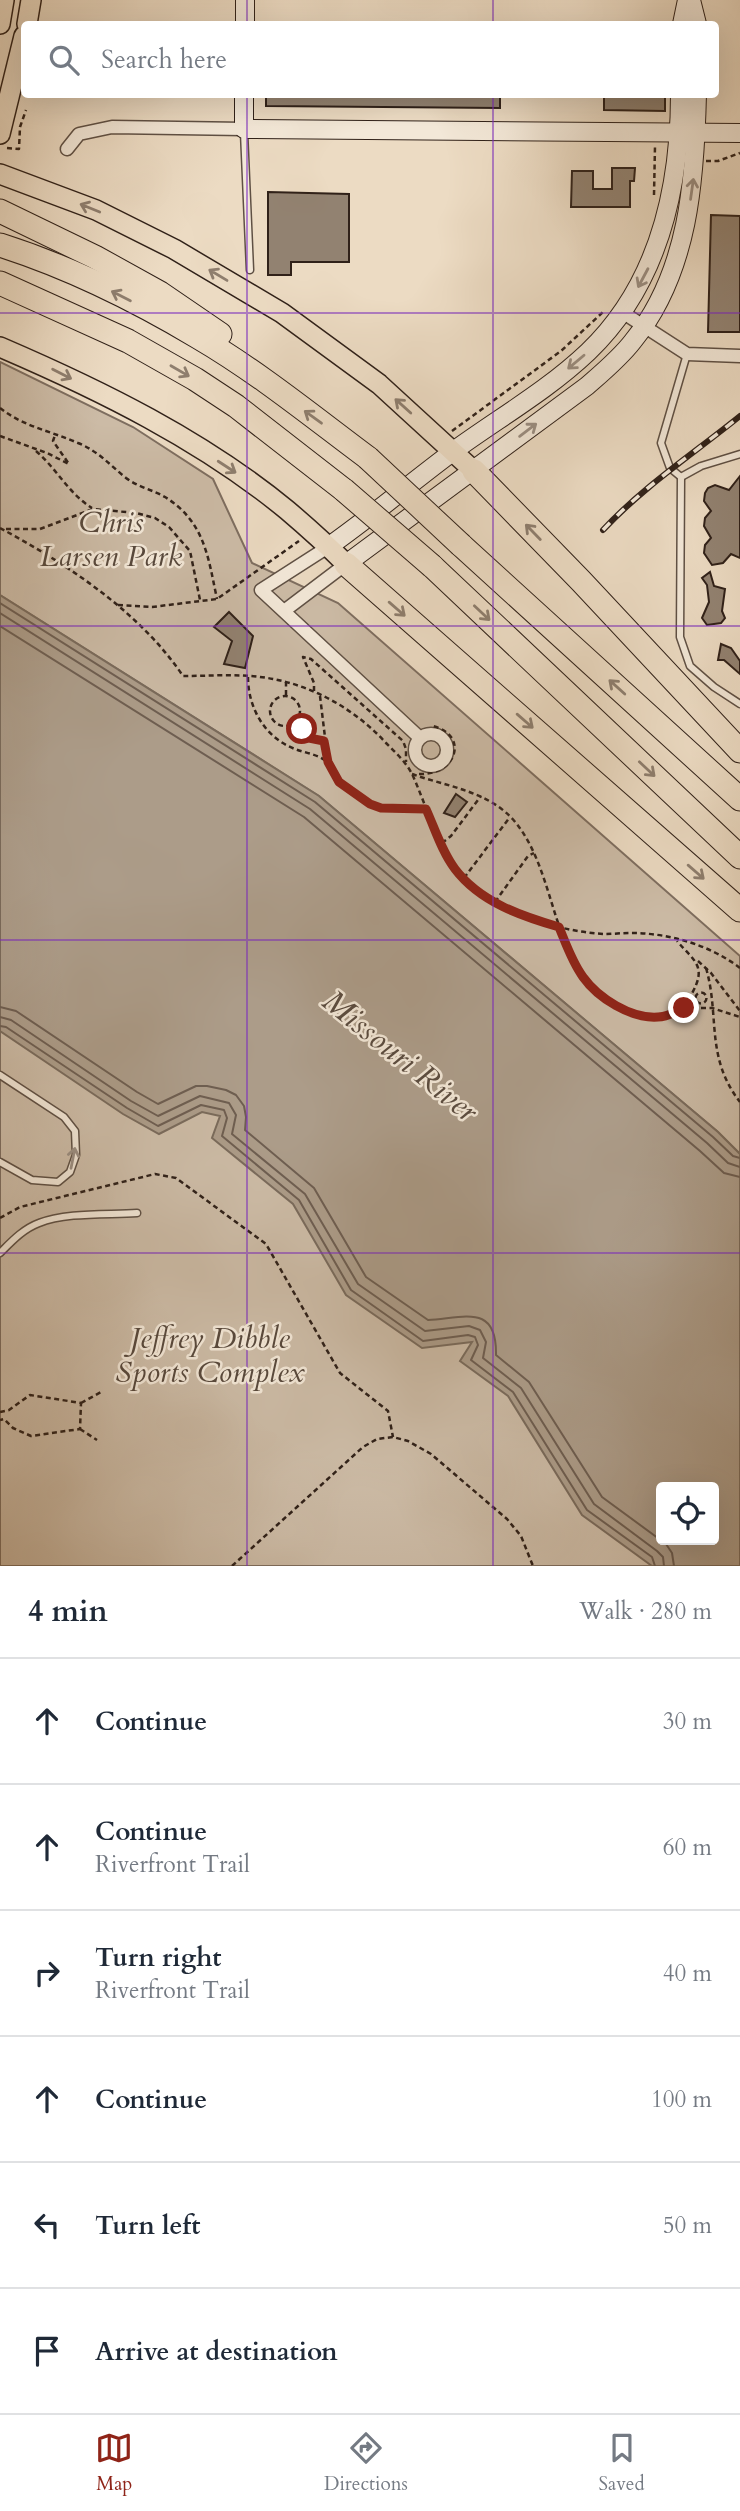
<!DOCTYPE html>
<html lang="en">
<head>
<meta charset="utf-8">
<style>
  :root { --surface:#fff; --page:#f2f2f3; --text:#1f2937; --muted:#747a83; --line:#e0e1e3; --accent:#8f2418 }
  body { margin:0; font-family:Cardo,serif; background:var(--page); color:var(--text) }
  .controls { position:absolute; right:21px; bottom:21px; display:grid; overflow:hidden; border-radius:7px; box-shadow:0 7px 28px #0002 }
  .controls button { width:63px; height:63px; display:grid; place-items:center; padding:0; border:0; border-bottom:2px solid var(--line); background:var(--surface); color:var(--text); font:35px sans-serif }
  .stop { position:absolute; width:21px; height:21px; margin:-16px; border:5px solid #8f2418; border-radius:50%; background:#fff }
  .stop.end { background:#8f2418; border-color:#fff; box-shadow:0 2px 7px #0008 }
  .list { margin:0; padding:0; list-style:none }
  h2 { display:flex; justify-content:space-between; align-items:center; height:91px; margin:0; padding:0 28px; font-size:30px }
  h2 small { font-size:23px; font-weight:400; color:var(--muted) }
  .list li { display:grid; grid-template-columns:46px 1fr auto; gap:21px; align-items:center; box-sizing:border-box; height:126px; padding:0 28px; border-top:2px solid var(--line) }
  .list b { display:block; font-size:26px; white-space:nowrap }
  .list p { margin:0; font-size:23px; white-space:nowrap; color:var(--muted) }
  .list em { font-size:23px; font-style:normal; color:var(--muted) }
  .icon { flex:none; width:38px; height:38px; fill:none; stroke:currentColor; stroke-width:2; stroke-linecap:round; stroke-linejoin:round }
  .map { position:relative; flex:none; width:740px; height:1566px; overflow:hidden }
  .search { position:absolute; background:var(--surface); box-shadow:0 7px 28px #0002; left:21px; right:21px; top:21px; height:77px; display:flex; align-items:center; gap:18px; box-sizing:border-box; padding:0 24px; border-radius:7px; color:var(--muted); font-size:26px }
  .sheet { height:847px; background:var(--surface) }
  nav { display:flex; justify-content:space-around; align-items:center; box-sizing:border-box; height:98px; border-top:2px solid var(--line); background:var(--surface); font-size:19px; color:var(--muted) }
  nav a { display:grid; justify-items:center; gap:4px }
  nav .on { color:var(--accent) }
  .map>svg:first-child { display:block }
  .green { fill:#ccbba6; stroke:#7e6e60; stroke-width:2 }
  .water { fill:#ac9c89; stroke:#7a6b5c; stroke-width:2; fill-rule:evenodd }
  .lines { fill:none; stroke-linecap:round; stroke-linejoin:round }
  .shore { stroke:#6e5e51; stroke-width:2 }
  .building { fill:#928271; stroke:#302119; stroke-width:2 }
  .lane-casing { stroke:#5f5044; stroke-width:9 }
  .street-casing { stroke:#5f5044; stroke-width:15 }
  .secondary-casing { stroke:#302119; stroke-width:20 }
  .primary-casing { stroke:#302119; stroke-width:22 }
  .highway-casing { stroke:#302119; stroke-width:25 }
  .path { stroke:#302119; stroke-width:2.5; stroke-dasharray:5 3.5; stroke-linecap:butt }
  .lane { stroke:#f3e8d8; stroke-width:6 }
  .street { stroke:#f3e8d8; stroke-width:12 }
  .secondary { stroke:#f3e8d8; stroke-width:18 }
  .primary { stroke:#ecdbc3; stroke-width:19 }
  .highway { stroke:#ecdbc3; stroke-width:23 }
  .rail-casing { stroke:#302119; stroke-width:6 }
  .rail { stroke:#f3e8d8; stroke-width:3.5; stroke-dasharray:10; stroke-linecap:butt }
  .highway-bridge-casing { stroke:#302119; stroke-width:25; stroke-linecap:butt }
  .highway-bridge { stroke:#ecdbc3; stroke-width:23 }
  .oneway { stroke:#9b8e82 }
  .oneway2 { stroke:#8e7e6e }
  .route { stroke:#8f2418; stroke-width:9 }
  .grid { fill:none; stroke:#7b2cbf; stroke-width:2; stroke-opacity:0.55 }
  .labels { text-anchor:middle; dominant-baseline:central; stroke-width:5; stroke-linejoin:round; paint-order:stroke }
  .park-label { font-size:30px; font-style:italic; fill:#57483c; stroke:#f3e8d8 }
  .water-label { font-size:32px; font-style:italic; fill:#5b4c40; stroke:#f3e8d8 }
</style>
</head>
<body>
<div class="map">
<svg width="740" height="1566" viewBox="0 0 740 1566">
  <rect width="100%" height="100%" fill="#ecdbc3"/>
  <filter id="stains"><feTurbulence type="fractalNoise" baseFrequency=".00286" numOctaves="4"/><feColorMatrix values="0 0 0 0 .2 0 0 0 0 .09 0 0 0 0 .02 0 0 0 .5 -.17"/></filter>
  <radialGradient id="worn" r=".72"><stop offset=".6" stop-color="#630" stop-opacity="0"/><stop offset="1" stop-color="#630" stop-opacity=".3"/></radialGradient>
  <g class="green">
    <path d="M0,362L133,427L213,479L252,563L338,603L740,956V1154L718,1132L319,796L0,595Z"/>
    <path d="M0,949L190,1083L661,1487V1540H714L740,1566H0Z"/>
  </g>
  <path class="water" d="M0,595L319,796L718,1132L740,1154V1566H652L582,1515L508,1396L460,1361L472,1342L422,1348L346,1295L293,1204L212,1138L220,1116L202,1112L159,1134L123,1114L0,1031ZM661,1487H714V1540H661Z"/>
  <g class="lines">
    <g class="shore">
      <path d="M0,603L315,802L713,1137L733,1156L740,1158"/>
      <path d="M0,613L310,809L707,1143L728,1163L740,1167"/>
      <path d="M0,626L304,817L700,1151L724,1173L740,1177"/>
      <path d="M0,1007L16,1011L137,1092L158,1104L196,1086H207L226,1090L236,1095L244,1106L246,1117L245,1130L314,1188L366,1277L428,1320C464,1318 497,1303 496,1355L529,1382L602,1497L666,1544L672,1553L674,1566"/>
      <path d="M0,1017L11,1020L131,1101L158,1116L200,1096L229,1103L236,1115L232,1134L305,1194L358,1284L425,1331L469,1326L480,1330L486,1342L483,1358L521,1388L594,1504L657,1551L663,1557L664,1566"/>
      <path d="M0,1026L6,1027L127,1108L158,1126L201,1105L224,1110L227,1118L222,1136L299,1200L351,1290L423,1341L468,1335L475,1337L478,1345L471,1360L513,1392L587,1510L652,1557L655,1566"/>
    </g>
  </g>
  <g class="building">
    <path d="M266,94H500V108L266,106Z"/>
    <path d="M604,94H665V111L604,110Z"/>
    <path d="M612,168H635L634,181H630V207H571L572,171H593V189H612Z"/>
    <path d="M268,192L349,194V262H291V275H268Z"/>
    <path d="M711,215L740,216V332H708Z"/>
    <path d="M740,476V558L731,554L723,563L712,565L704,553L705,545L711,538L704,526L705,518L711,511L704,501L705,493L708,488L715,485L729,490Z"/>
    <path d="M710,572L714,586L725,589L722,611L725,618L721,623L707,625L702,618L709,602L707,585L702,578Z"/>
    <path d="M229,612L253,636L245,668L224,664L232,641L214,627Z"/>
    <path d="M721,644L731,648L740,661V674L724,660H718Z"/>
    <path d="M456,794L467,802L455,817L444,813Z"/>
  </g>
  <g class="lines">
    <g class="lane-casing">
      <g id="lane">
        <path d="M244,132L250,270"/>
        <path d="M687,354L661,443L670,468L681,477L701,466L740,454"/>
        <path d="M681,477L680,637L690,666L714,687L740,704"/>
        <path d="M0,1075L64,1117L75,1131L76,1155L70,1172L58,1182L32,1180L0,1162"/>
        <path d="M0,1253C12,1241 23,1229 39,1223C66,1212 108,1215 137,1213"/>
      </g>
    </g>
    <g class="street-casing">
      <g id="street">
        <path d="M67,149L79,134L112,127L244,129"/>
        <path d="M622,312L687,354L740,356"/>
        <path d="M328,547L261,590L420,738"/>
        <path d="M284,611L346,564"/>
        <circle cx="431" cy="750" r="16"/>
      </g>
    </g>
    <g class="secondary-casing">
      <g id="secondary">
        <path d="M691,0L697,24"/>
        <path d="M245,24V0"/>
        <path d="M682,24L687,0"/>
        <path d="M244,94V129L740,133"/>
        <path d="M328,547C372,516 412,482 455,450C499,418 548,390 588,352C658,285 680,189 680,94"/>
        <path d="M346,564L587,386C603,372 620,358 633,341C689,272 695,180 697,94"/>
      </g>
    </g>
    <g class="primary-casing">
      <g id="primary">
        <path d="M0,24L4,0"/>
        <path d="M27,24L31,0"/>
        <path d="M0,134L24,36"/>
        <path d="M0,174L96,210L174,249L282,313L379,384L474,471"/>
        <path d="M0,347C100,390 202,440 287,510C307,527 327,545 346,564"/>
      </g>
    </g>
    <g class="highway-casing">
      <g id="highway">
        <path d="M0,211L95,257L160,293L220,334"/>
        <path d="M0,245C69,267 136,300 198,337C258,372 313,417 368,458"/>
        <path d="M0,283L128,341L195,379L236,406L344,490"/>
        <path d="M474,471L581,581L740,751"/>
        <path d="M461,545L740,799"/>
        <path d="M346,564L740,910"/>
        <path d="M432,566L740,857"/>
      </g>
    </g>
    <g class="path">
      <path d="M7,148L19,149L20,127L26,110"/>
      <path d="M706,161H718L740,153"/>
      <path d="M654,195L655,146"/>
      <path d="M0,408C24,427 51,431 78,443C98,451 110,465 126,478C138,487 153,490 165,497C205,522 208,557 217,599"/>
      <path d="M452,431L561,351L603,312"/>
      <path d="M0,436L47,453L69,464L53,441L55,435"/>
      <path d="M36,451C57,469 68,493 92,508"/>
      <path d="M0,528C67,564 140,612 183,676C212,676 244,673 273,679C316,687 357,711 386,743C396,753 407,763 413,776C435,826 443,872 494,901C527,920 566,932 605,934C613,934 622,933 631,933C669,933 710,945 740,968"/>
      <path d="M6,529H40L93,509L136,513L155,518L169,527L190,551L200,600"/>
      <path d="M118,605L152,607L217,599L299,541"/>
      <path d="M248,677C248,708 265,738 295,749C305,753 317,754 326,761C333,766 334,777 340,783C366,808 391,811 425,809"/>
      <path d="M314,691V683L303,657L311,659L403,741L406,749V762"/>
      <path d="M286,695V682"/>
      <circle cx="285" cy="711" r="15"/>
      <path d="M320,696L328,762"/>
      <circle cx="299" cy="734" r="6"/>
      <path d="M304,737L324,742"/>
      <path d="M412,774C448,787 490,791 516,823C559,877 549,964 613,1002C625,1009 638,1016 652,1017C670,1018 683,1010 691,995C708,966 694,961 677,941"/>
      <path d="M419,774C456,775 470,736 433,726"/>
      <path d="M442,843L451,836L481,796"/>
      <path d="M464,878L510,817"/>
      <path d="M495,902L528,856L534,853"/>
      <path d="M698,961L711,973L740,1011"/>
      <path d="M706,968C720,1016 705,1057 740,1102"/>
      <circle cx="701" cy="998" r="5.5"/>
      <path d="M684,1008H712L740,1017"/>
      <path d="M0,1218L20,1207L155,1174L176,1178L266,1244L340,1373L388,1411L393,1437"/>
      <path d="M81,1403L103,1391"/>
      <path d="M0,1412L9,1410L30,1395L81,1403L80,1429L31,1436L13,1428L4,1419L0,1420"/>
      <path d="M80,1429L97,1440"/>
      <path d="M232,1566L363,1447L377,1439L393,1437L408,1441L431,1454L507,1519L521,1536L533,1566"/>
    </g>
    <use href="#lane" class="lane"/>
    <use href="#street" class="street"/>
    <use href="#secondary" class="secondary"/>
    <use href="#primary" class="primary"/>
    <use href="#highway" class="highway"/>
    <g class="rail-casing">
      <path id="rail" d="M603,530C644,486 693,454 740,416"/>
    </g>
    <use href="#rail" class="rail"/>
    <g class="highway-bridge-casing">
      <g id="highway-bridge">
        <path d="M368,458L461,545"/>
        <path d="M344,490L432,566"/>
      </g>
    </g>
    <use href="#highway-bridge" class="highway-bridge"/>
  </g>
  <defs><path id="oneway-shaft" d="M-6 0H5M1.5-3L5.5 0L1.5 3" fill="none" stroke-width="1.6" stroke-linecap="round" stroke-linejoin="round" transform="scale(1.75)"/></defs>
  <g class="oneway">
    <use href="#oneway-shaft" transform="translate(692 189) rotate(-82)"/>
    <use href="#oneway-shaft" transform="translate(643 278) rotate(118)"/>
    <use href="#oneway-shaft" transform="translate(576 362) rotate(140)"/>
    <use href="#oneway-shaft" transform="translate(528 430) rotate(-37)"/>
    <use href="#oneway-shaft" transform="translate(73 1158) rotate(-79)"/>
  </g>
  <g class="oneway2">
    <use href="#oneway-shaft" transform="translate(90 208) rotate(-158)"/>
    <use href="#oneway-shaft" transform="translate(218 275) rotate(-149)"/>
    <use href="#oneway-shaft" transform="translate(121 296) rotate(-153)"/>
    <use href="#oneway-shaft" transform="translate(180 371) rotate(30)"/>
    <use href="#oneway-shaft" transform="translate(62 374) rotate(27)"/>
    <use href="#oneway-shaft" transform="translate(403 406) rotate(-138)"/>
    <use href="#oneway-shaft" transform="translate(313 417) rotate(-144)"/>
    <use href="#oneway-shaft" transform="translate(227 467) rotate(33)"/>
    <use href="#oneway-shaft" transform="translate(533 532) rotate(-134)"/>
    <use href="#oneway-shaft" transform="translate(397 609) rotate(41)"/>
    <use href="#oneway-shaft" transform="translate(482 613) rotate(43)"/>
    <use href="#oneway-shaft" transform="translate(617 687) rotate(-138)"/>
    <use href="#oneway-shaft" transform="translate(525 721) rotate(41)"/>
    <use href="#oneway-shaft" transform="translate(647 769) rotate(43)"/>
    <use href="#oneway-shaft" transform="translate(696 872) rotate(41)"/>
  </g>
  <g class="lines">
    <path class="route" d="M302,729L304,737L324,741L328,762L339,782L370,804L381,808L426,809C435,829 442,852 455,869C480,902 521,916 559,927C566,944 572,962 583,977C598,998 631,1019 658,1017C667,1017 676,1012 684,1008"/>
  </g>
  <path class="grid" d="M247,0V24M493,0V24M247,94V1566M493,94V1566M0,313H740M0,626H740M0,940H740M0,1253H740"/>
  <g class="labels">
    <g class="park-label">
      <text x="111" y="522">Chris<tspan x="111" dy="34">Larsen Park</tspan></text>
      <text x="210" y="1338">Jeffrey Dibble<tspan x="210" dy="34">Sports Complex</tspan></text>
    </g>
    <g class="water-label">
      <text transform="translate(400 1056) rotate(39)">Missouri River</text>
    </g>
  </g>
  <rect width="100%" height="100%" filter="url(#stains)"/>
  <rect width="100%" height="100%" fill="url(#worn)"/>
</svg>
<div class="controls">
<button><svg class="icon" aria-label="locate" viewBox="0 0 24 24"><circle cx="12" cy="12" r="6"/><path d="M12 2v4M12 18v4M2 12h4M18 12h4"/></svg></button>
</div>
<div class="stop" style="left:302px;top:729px"></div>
<div class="stop end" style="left:684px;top:1008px"></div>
<div class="search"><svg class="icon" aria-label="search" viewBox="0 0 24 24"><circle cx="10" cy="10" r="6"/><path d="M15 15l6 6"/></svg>Search here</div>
</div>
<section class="sheet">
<h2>4 min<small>Walk · 280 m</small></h2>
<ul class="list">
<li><svg class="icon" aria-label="ahead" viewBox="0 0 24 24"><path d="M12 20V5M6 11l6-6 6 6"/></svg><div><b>Continue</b></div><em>30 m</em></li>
<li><svg class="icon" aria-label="ahead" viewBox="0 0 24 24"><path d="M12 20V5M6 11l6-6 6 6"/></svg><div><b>Continue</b><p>Riverfront Trail</p></div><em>60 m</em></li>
<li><svg class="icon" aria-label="right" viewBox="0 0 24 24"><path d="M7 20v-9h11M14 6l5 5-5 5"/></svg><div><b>Turn right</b><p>Riverfront Trail</p></div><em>40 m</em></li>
<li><svg class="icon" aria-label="ahead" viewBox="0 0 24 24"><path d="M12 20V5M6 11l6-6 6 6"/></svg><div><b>Continue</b></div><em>100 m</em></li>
<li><svg class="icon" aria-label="left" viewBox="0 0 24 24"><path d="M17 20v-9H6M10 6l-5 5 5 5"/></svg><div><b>Turn left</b></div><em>50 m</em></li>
<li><svg class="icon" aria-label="arrive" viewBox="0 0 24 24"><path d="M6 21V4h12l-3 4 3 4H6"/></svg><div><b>Arrive at destination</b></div></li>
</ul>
</section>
<nav>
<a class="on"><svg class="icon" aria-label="map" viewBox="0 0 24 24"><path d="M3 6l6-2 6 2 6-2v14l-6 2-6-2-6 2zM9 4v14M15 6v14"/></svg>Map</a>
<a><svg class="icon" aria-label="directions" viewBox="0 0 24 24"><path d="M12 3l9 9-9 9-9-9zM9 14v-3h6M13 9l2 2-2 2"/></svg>Directions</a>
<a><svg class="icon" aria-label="saved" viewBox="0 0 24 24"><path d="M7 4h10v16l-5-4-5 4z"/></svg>Saved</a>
</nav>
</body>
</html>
